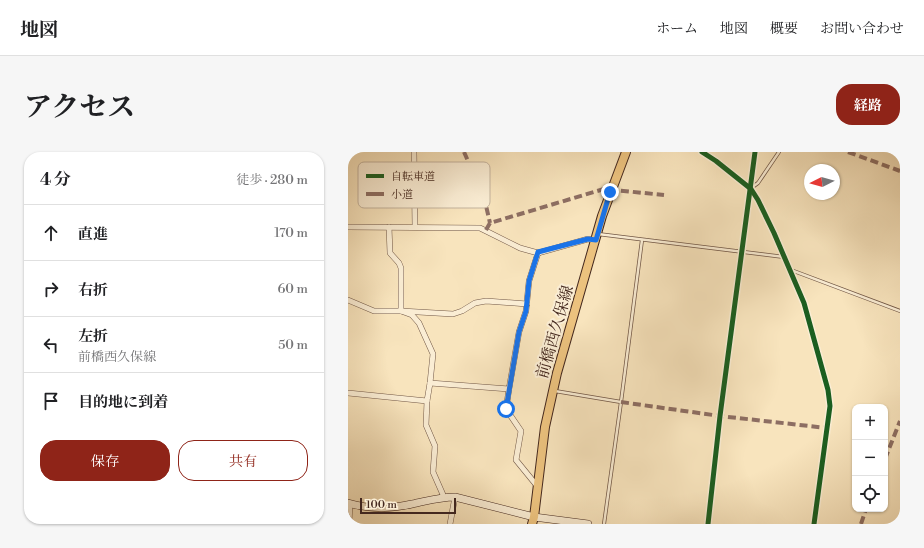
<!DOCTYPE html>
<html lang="ja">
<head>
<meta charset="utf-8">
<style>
  :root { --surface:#fff; --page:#f6f6f6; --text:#202124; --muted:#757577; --line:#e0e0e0; --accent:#8f2418 }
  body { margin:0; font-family:"Libre Bodoni","Noto Serif JP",serif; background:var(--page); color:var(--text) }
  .controls { position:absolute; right:12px; bottom:12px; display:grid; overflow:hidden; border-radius:8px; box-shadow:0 1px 3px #0004 }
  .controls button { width:36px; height:36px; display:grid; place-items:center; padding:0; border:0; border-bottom:1px solid var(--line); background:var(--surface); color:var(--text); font:20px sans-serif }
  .compass { position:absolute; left:456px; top:12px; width:36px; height:36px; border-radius:50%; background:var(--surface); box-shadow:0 1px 3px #0004; rotate:264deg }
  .scale { position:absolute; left:12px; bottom:10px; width:96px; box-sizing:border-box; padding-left:4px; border:2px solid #44281e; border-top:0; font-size:11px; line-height:14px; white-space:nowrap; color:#44281e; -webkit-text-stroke:3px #faedd4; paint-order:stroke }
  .stop { position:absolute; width:12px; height:12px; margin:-9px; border:3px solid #1a73e8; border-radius:50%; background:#fff }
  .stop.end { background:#1a73e8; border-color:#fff; box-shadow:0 1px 4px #0008 }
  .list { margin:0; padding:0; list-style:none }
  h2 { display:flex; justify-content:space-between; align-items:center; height:52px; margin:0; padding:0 16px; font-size:17px }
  h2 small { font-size:13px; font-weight:400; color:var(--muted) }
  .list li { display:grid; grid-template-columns:26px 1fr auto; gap:12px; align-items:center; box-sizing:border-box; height:56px; padding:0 16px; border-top:1px solid var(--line) }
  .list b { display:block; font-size:15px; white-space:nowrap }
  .list p { margin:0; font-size:13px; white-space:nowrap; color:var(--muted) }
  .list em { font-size:13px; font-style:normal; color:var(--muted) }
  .actions { display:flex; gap:8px; padding:12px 16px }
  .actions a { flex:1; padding:9px 0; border:1px solid var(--accent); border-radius:16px; text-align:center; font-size:14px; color:var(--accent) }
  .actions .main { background:var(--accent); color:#fff }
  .icon { flex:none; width:22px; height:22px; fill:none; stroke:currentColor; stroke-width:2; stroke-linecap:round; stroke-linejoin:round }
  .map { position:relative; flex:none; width:552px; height:372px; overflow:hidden; border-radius:16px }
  header { display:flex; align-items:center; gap:24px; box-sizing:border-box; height:56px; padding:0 20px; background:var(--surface); border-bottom:1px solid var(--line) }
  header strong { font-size:19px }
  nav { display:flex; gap:22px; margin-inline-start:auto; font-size:14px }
  .intro { display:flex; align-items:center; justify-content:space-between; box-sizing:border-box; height:96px; padding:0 24px }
  h1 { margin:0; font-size:28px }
  .button { padding:10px 18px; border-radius:16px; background:var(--accent); color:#fff; font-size:14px; font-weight:700 }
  main { display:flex; gap:24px; padding:0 24px }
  aside { flex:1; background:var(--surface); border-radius:16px; box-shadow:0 1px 3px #0004 }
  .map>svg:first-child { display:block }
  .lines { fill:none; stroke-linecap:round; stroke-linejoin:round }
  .lane-casing { stroke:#715746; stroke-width:4 }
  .street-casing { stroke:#715746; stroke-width:6 }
  .secondary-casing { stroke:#44281e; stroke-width:8 }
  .primary-casing { stroke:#44281e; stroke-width:10 }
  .lane { stroke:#faedd4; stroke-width:2.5 }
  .street { stroke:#faedd4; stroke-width:5 }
  .secondary { stroke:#faedd4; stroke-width:7 }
  .primary { stroke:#ecc27e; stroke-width:8 }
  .quiet { stroke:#8d6e63; stroke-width:4; stroke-dasharray:8 4; stroke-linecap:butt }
  .cycleway-casing { stroke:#faedd4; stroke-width:8 }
  .cycleway { stroke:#1b5e20; stroke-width:5 }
  .route { stroke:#1a73e8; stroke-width:5 }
  .labels { text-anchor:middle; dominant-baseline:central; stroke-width:4; stroke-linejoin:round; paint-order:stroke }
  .street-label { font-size:16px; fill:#44281e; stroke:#faedd4 }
  .key { fill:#faedd4; stroke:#c3b29d; stroke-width:1 }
  .key-label { font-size:11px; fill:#44281e }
</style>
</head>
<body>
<header>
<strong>地図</strong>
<nav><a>ホーム</a><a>地図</a><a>概要</a><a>お問い合わせ</a></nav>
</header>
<div class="intro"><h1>アクセス</h1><a class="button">経路</a></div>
<main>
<aside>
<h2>4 分<small>徒歩 · 280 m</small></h2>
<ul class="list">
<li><svg class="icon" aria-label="ahead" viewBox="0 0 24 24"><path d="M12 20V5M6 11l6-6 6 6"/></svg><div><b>直進</b></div><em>170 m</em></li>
<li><svg class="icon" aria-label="right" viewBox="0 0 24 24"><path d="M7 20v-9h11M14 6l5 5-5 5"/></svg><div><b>右折</b></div><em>60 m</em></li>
<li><svg class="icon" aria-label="left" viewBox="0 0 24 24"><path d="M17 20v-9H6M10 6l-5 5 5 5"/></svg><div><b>左折</b><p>前橋西久保線</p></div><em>50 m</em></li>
<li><svg class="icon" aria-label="arrive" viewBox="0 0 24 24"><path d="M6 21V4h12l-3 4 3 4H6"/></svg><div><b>目的地に到着</b></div></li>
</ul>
<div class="actions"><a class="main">保存</a><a>共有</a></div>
</aside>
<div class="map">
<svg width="552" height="372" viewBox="0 0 552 372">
  <rect width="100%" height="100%" fill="#f8e4bd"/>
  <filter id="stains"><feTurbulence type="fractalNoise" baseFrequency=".005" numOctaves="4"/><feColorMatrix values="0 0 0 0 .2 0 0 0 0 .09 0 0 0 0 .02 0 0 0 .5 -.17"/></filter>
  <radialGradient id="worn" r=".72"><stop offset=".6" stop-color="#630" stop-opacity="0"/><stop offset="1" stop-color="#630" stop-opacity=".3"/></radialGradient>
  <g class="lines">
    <g class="lane-casing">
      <g id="lane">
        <path d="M403,36L410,31L431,0"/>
        <path d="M250,82L436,105"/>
        <path d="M443,118L552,159"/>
        <path d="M207,239L273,250"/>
        <path d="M256,372L273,250L294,88"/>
      </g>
    </g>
    <g class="street-casing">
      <g id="street">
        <path d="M66,0L67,75"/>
        <path d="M354,0L368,9L403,37L410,48L426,81L456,151L480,238L482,254L466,372"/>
        <path d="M0,75L132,76L172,96L190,101L240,87L248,88"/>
        <path d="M41,75L42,101L51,111L53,116V159L105,162L114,159L127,151L138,149L179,152"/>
        <path d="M0,148L26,159H53L64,163L71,171L85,202L82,231L79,249L78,273L87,294L85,320L96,345"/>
        <path d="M82,231L161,237L171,180L178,159L181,129L190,101"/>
        <path d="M161,237L158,257L173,279L168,308L190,335"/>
        <path d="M0,241L79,249"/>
        <path d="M1,372L2,351"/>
        <path d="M102,372L107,345"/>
        <path d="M360,372L372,264L407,0"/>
      </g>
    </g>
    <g class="secondary-casing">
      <path id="secondary" d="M0,351C21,357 43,357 64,352C79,349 92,345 107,345L186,365L240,372"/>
    </g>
    <g class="primary-casing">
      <path id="primary" d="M184,372L186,365L197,275L209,221L254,64L278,0"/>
    </g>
    <use href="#lane" class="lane"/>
    <use href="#street" class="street"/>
    <use href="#secondary" class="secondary"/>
    <use href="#primary" class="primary"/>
    <g class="quiet">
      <path d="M116,0L136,45L142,71"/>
      <path d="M500,0L552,19"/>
      <path d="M66,19L125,21"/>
      <path d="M138,78L142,71L256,37L316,43"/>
      <path d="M273,250L372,264L479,276"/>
      <path d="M537,307L552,269"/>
      <path d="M513,372L518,357"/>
    </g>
    <g class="cycleway-casing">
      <g id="cycleway">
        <path d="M354,0L368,9L403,37L410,48L426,81L456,151L480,238L482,254L466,372"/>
        <path d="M360,372L372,264L407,0"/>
      </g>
    </g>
    <use href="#cycleway" class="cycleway"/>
  </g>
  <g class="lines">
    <path class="route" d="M158,257L171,180L178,159L181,129L190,100L240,87L248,88L262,40"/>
  </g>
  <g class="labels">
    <g class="street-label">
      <text transform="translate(207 180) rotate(-74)">前橋西久保線</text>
    </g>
  </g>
  <rect x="10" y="10" width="132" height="46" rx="6" class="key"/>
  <rect x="18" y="22" width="18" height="4" fill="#1b5e20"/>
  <rect x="18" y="40" width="18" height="4" fill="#8d6e63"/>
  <g class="key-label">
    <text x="43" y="28">自転車道</text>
    <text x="43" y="46">小道</text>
  </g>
  <rect width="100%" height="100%" filter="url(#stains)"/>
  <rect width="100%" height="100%" fill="url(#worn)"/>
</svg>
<div class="controls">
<button>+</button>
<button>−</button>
<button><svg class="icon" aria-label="locate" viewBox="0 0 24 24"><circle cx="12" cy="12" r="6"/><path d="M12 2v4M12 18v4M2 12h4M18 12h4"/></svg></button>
</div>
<svg class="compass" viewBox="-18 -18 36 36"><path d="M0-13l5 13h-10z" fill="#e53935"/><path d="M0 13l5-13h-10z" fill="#757577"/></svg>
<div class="scale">100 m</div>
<div class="stop" style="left:158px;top:257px"></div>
<div class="stop end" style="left:262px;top:40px"></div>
</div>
</main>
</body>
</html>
